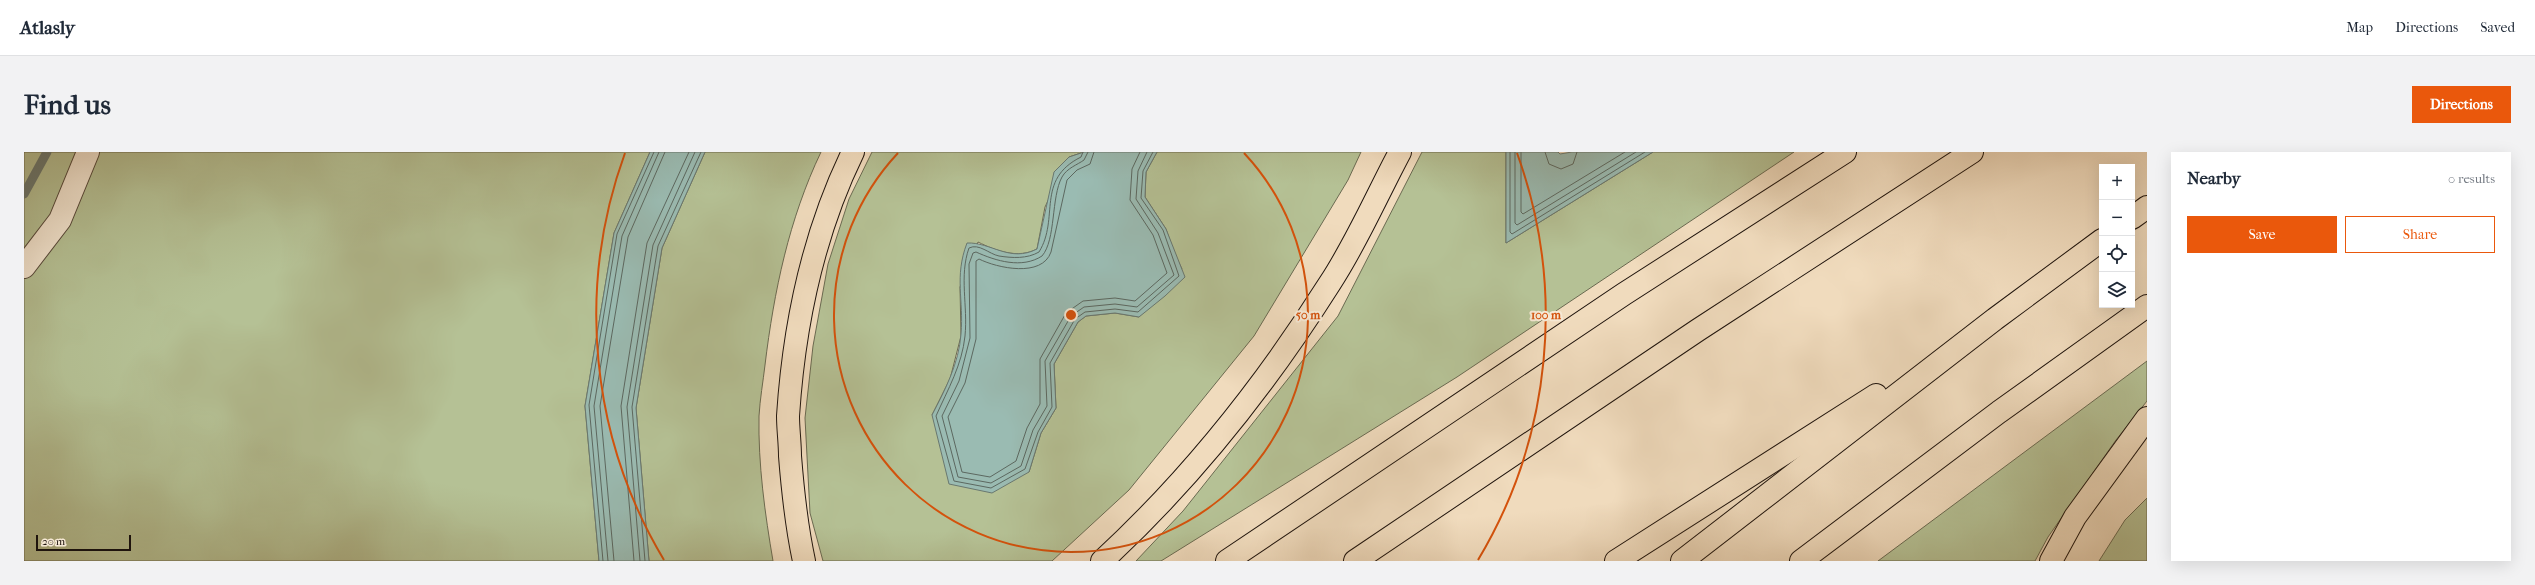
<!DOCTYPE html>
<html lang="en">
<head>
<meta charset="utf-8">
<style>
  :root { --surface:#fff; --page:#f2f2f3; --text:#1f2937; --muted:#747a83; --line:#e0e1e3; --accent:#ea580c }
  body { margin:0; font-family:"IM FELL French Canon",serif; background:var(--page); color:var(--text) }
  .controls { position:absolute; right:12px; top:12px; display:grid; overflow:hidden; border-radius:0px; box-shadow:0 4px 16px #0002 }
  .controls button { width:36px; height:36px; display:grid; place-items:center; padding:0; border:0; border-bottom:1px solid var(--line); background:var(--surface); color:var(--text); font:20px sans-serif }
  .scale { position:absolute; left:12px; bottom:10px; width:95px; box-sizing:border-box; padding-left:4px; border:2px solid #1f140d; border-top:0; font-size:11px; line-height:14px; white-space:nowrap; color:#1f140d; -webkit-text-stroke:3px #f5e8d4; paint-order:stroke }
  .list { margin:0; padding:0; list-style:none }
  h2 { display:flex; justify-content:space-between; align-items:center; height:52px; margin:0; padding:0 16px; font-size:17px }
  h2 small { font-size:13px; font-weight:400; color:var(--muted) }
  .actions { display:flex; gap:8px; padding:12px 16px }
  .actions a { flex:1; padding:9px 0; border:1px solid var(--accent); border-radius:0px; text-align:center; font-size:14px; color:var(--accent) }
  .actions .main { background:var(--accent); color:#fff }
  .icon { flex:none; width:22px; height:22px; fill:none; stroke:currentColor; stroke-width:2; stroke-linecap:round; stroke-linejoin:round }
  .map { position:relative; flex:none; width:2123px; height:409px; overflow:hidden; border-radius:0px }
  header { display:flex; align-items:center; gap:24px; box-sizing:border-box; height:56px; padding:0 20px; background:var(--surface); border-bottom:1px solid var(--line) }
  header strong { font-size:19px }
  nav { display:flex; gap:22px; margin-inline-start:auto; font-size:14px }
  .intro { display:flex; align-items:center; justify-content:space-between; box-sizing:border-box; height:96px; padding:0 24px }
  h1 { margin:0; font-size:28px }
  .button { padding:10px 18px; border-radius:0px; background:var(--accent); color:#fff; font-size:14px; font-weight:700 }
  main { display:flex; gap:24px; padding:0 24px }
  aside { flex:1; background:var(--surface); border-radius:0px; box-shadow:0 4px 16px #0002 }
  .map>svg:first-child { display:block }
  .green { fill:#b5c195; stroke:#6a6a51 }
  .water { fill:#9abbb2; stroke:#697870 }
  .lines { fill:none; stroke-linecap:round; stroke-linejoin:round }
  .shore { stroke:#5c6860; stroke-width:1 }
  .stream { stroke:#697870; stroke-width:9 }
  .minor-casing { stroke:#534639; stroke-width:24 }
  .highway-casing { stroke:#1f140d; stroke-width:24 }
  .minor { stroke:#f5e8d4; stroke-width:22 }
  .highway { stroke:#f0dbbd; stroke-width:22 }
  .ring { fill:none; stroke:#d4520c; stroke-width:2 }
  .centre { fill:#d4520c; stroke:#f5e8d4; stroke-width:2 }
  .ring-label { font-size:12px; text-anchor:middle; font-weight:bold; fill:#d4520c; stroke:#f5e8d4; stroke-width:4; stroke-linejoin:round; paint-order:stroke }
</style>
</head>
<body>
<header>
<strong>Atlasly</strong>
<nav><a>Map</a><a>Directions</a><a>Saved</a></nav>
</header>
<div class="intro"><h1>Find us</h1><a class="button">Directions</a></div>
<main>
<div class="map">
<svg width="2123" height="409" viewBox="0 0 2123 409">
  <rect width="100%" height="100%" fill="#f0dbbd"/>
  <filter id="stains"><feTurbulence type="fractalNoise" baseFrequency=".005" numOctaves="4"/><feColorMatrix values="0 0 0 0 .2 0 0 0 0 .09 0 0 0 0 .02 0 0 0 .5 -.17"/></filter>
  <radialGradient id="worn" r=".72"><stop offset=".6" stop-color="#630" stop-opacity="0"/><stop offset="1" stop-color="#630" stop-opacity=".3"/></radialGradient>
  <g class="green">
    <path d="M0,0H626L590,81L561,254L575,409H0Z"/>
    <path d="M681,0H797C765,67 750,139 741,213C739,230 736,247 735,264C734,312 741,362 749,409H625L612,256L638,96Z"/>
    <path d="M848,0H1060L1045,5L1021,55L1013,97C994,107 972,99 954,90L936,135L937,184L926,227L908,263L1005,320L1017,281L1032,256L1030,212L1054,170L1062,164L1091,161L1115,165L1158,117L1151,103L1142,77L1121,45L1122,20L1133,0H1337L1324,28L1230,184L1105,338L1028,409H799L786,361L781,266L789,194L804,112L825,47Z"/>
    <path d="M1398,0H1482V91L1629,0H1770L1433,225L1137,409H1112L1159,359L1314,164Z"/>
    <path d="M2123,209V249L2092,288L2024,385L2011,409H1854Z"/>
    <path d="M2123,346V409H2075L2101,368Z"/>
  </g>
  <g class="water">
    <path d="M626,0H681L638,96L612,256L625,409H575L561,254L590,81Z"/>
    <path d="M1060,0H1133L1122,20L1121,45L1142,77L1161,125L1141,144L1115,165L1091,161L1062,164L1054,170L1030,212L1032,256L1017,281L1005,320L968,341L925,332L908,263C921,238 935,211 937,182C940,148 930,125 943,91C967,90 986,111 1013,97L1030,20L1045,5Z"/>
    <path d="M1482,0H1534L1536,2L1548,0H1629L1482,91Z"/>
  </g>
  <g class="lines">
    <g class="shore">
      <path d="M1059,0L1057,5C1011,28 1036,66 1015,100C1003,107 988,106 975,104C965,102 955,91 945,96C935,124 944,154 941,184C938,213 924,237 912,264L930,329L967,336L1001,317L1014,280L1028,255L1026,211L1051,167L1061,160L1091,157L1114,160L1155,124L1139,78L1117,46L1119,19L1129,0"/>
      <path d="M1064,0L1060,8C1053,13 1043,16 1038,25C1027,45 1032,88 1018,104C998,117 972,109 952,100L949,101L945,112L946,186L935,229L918,264L934,325L967,331L997,314L1009,278L1023,254L1021,209L1047,164L1060,155L1091,152L1113,155L1150,123L1134,81L1112,47L1114,19L1123,0"/>
      <path d="M1070,0L1066,12L1053,18L1043,28L1027,100C1018,126 973,116 955,107L952,109V187L941,231L924,265L938,320L966,325L992,309L1003,276L1016,252V207L1042,161L1059,149L1091,146L1111,149L1143,121L1129,83L1106,48L1108,17L1116,0"/>
      <path d="M1486,0V80L1488,82L1621,0"/>
      <path d="M1491,0V71L1493,73L1612,0"/>
      <path d="M1497,0V60L1499,62L1601,0"/>
      <path d="M1521,0L1525,12L1537,17L1549,12L1553,0"/>
      <path d="M579,409L565,253L593,82L630,0"/>
      <path d="M584,409L570,254L598,84L635,0"/>
      <path d="M590,409L576,254L604,85L641,0"/>
      <path d="M610,409L597,254L623,91L665,0"/>
      <path d="M616,409L603,255L629,93L671,0"/>
      <path d="M621,409L608,255L634,94L677,0"/>
    </g>
    <path class="stream" d="M0,42L23,0"/>
    <g class="minor-casing">
      <path id="minor" d="M0,115L36,68L64,0"/>
    </g>
    <g class="highway-casing">
      <g id="highway">
        <path d="M2108,66L2123,55"/>
        <path d="M780,409C772,372 769,342 766,304C766,291 764,277 764,264C770,173 789,82 829,0"/>
        <path d="M1078,409C1166,328 1242,232 1306,131C1333,90 1353,43 1376,0"/>
        <path d="M1203,409L1600,142L1821,0"/>
        <path d="M1331,409L1674,178L1948,0"/>
        <path d="M1592,409L1852,243"/>
        <path d="M1658,409L1971,167L2078,88"/>
        <path d="M1777,409L1975,260L2123,154"/>
        <path d="M2027,409L2051,365L2123,266"/>
      </g>
    </g>
    <use href="#minor" class="minor"/>
    <use href="#highway" class="highway"/>
  </g>
  <g class="ring">
    <path d="M1220 1A237 237 0 1 1 874 1"/>
    <path d="M640 408A475 475 0 0 1 601 1M1493 1A475 475 0 0 1 1454 408"/>
  </g>
  <circle cx="1047" cy="163" r="6" class="centre"/>
  <g class="ring-label">
    <text x="1284" y="167">50 m</text>
    <text x="1522" y="167">100 m</text>
  </g>
  <rect width="100%" height="100%" filter="url(#stains)"/>
  <rect width="100%" height="100%" fill="url(#worn)"/>
</svg>
<div class="controls">
<button>+</button>
<button>−</button>
<button><svg class="icon" aria-label="locate" viewBox="0 0 24 24"><circle cx="12" cy="12" r="6"/><path d="M12 2v4M12 18v4M2 12h4M18 12h4"/></svg></button>
<button><svg class="icon" aria-label="layers" viewBox="0 0 24 24"><path d="M12 4l9 5-9 5-9-5zM3 14l9 5 9-5"/></svg></button>
</div>
<div class="scale">20 m</div>
</div>
<aside>
<h2>Nearby<small>0 results</small></h2>
<ul class="list">
</ul>
<div class="actions"><a class="main">Save</a><a>Share</a></div>
</aside>
</main>
</body>
</html>
